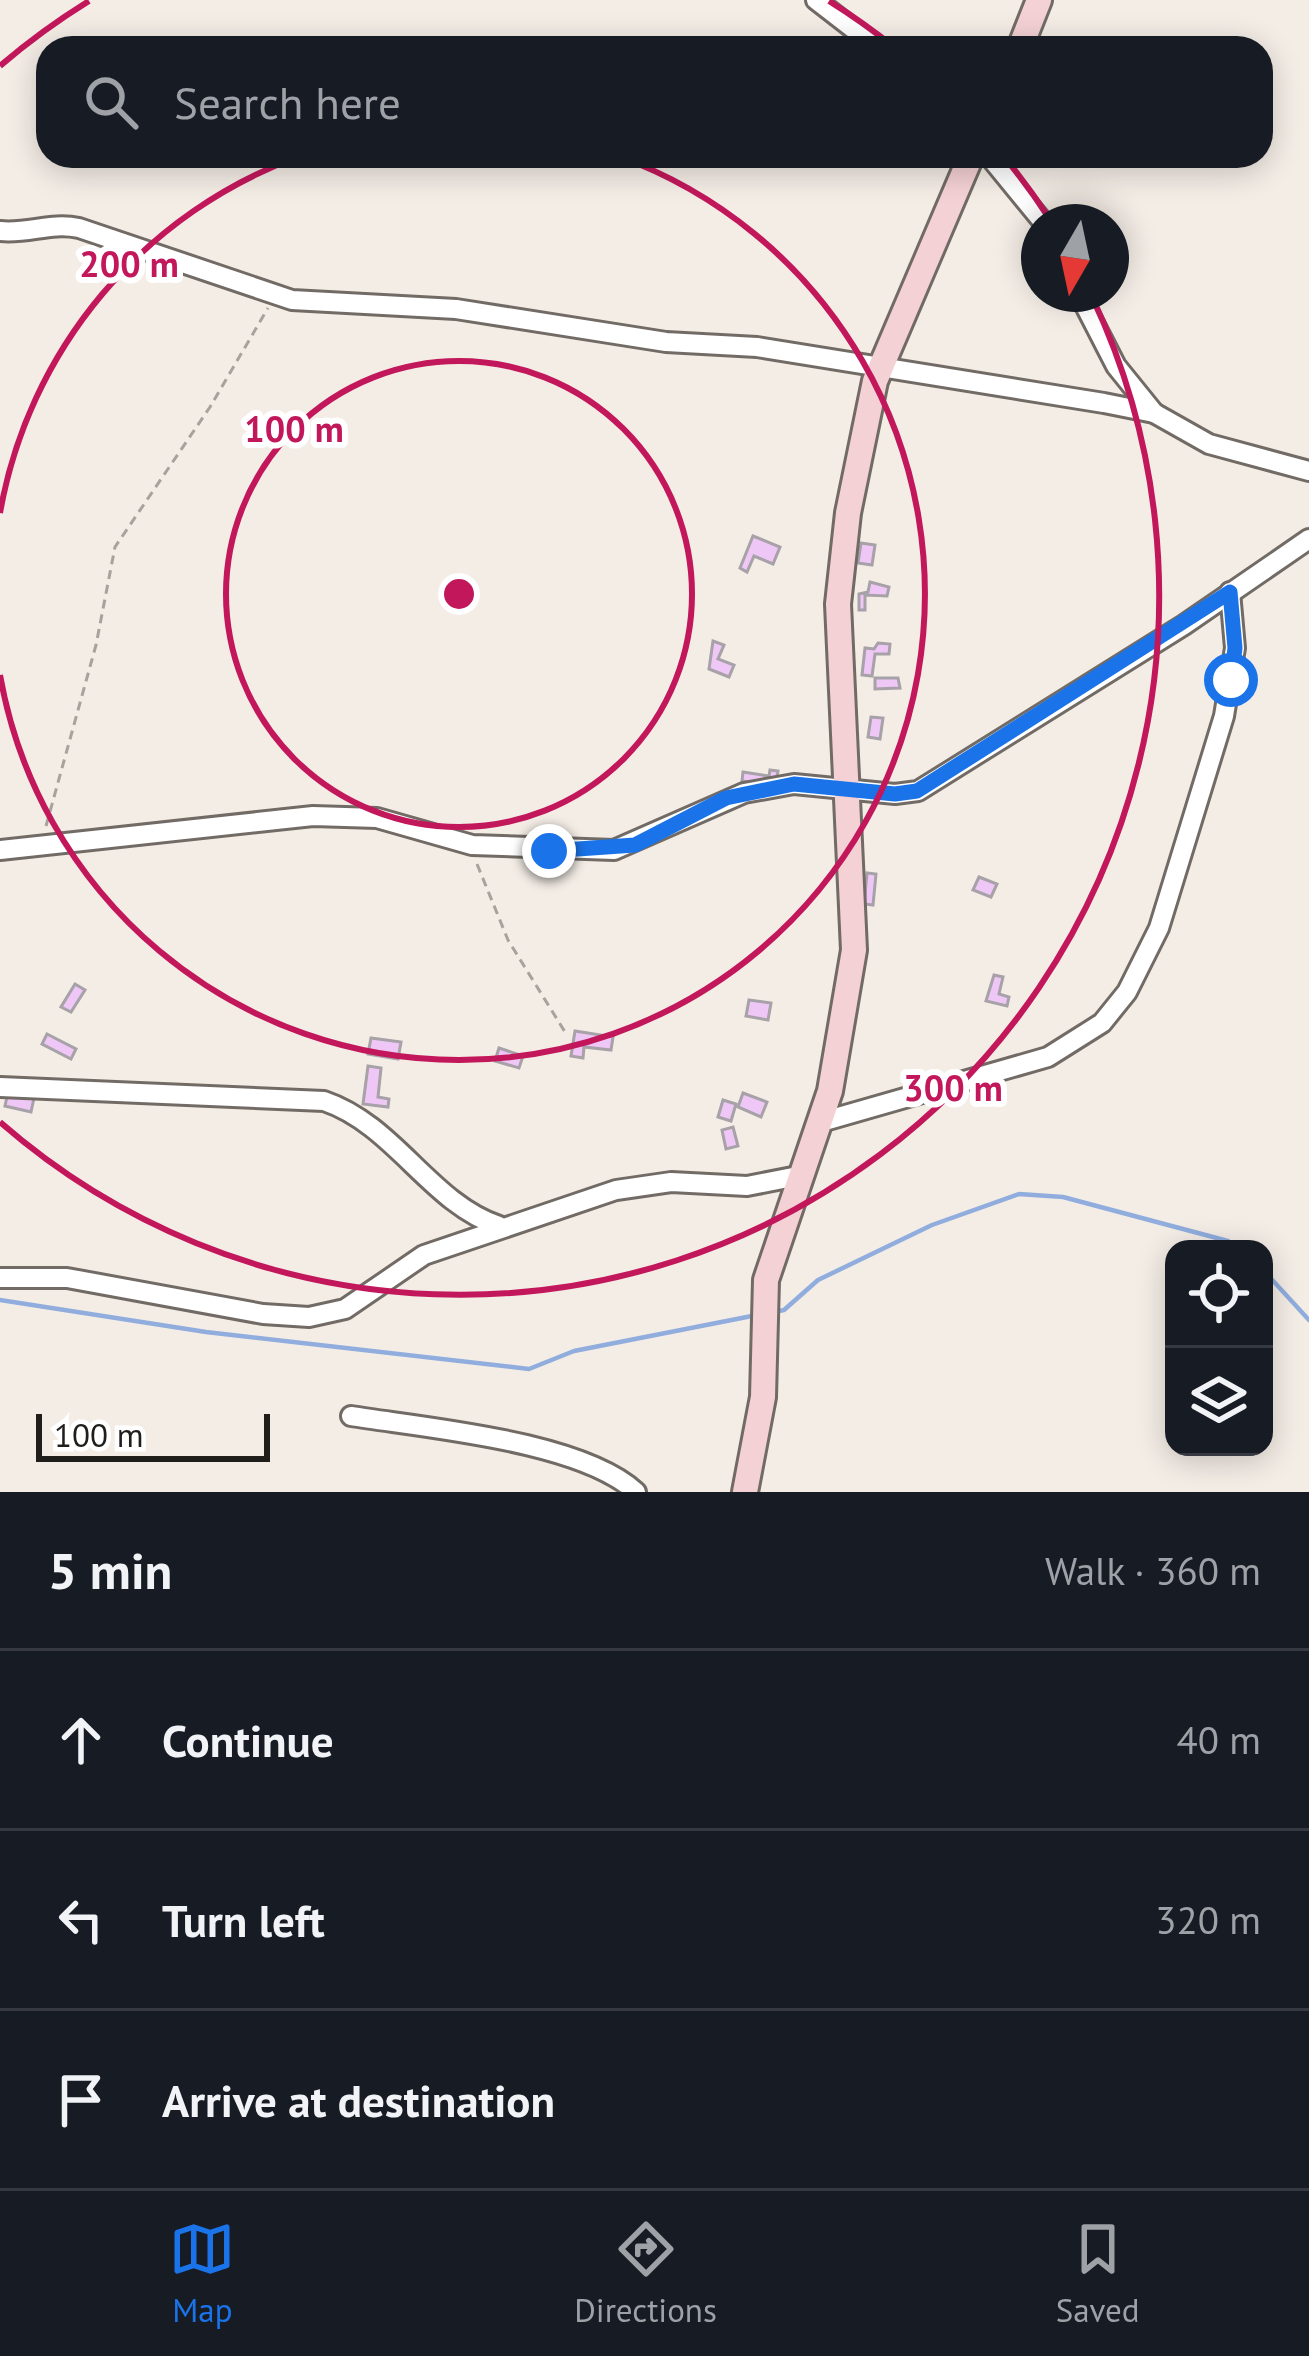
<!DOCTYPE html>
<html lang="en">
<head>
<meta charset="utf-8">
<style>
  :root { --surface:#171b24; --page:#242831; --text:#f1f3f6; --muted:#9ea1a6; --line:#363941; --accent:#1a73e8 }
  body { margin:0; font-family:"PT Sans",sans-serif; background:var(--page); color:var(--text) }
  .controls { position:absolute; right:36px; bottom:36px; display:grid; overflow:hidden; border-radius:24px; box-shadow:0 6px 30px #0003 }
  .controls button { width:108px; height:108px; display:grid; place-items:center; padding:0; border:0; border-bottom:3px solid var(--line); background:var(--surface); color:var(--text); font:60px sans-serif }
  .compass { position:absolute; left:1021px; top:204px; width:108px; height:108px; border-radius:50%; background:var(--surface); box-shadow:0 6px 30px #0003; rotate:189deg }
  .scale { position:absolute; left:36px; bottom:30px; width:234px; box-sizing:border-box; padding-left:12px; border:6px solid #201e1b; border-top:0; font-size:33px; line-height:42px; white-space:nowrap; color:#201e1b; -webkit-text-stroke:9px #fff; paint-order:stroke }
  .stop { position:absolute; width:36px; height:36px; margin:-27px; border:9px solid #1a73e8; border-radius:50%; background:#fff }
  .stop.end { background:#1a73e8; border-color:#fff; box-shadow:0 3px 12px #0008 }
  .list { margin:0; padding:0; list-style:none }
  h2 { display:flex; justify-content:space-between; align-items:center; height:156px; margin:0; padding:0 48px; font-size:51px }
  h2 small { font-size:39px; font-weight:400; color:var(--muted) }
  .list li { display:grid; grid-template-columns:78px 1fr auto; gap:36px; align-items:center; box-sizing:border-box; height:180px; padding:0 48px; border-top:3px solid var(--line) }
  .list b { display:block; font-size:45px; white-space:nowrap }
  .list em { font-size:39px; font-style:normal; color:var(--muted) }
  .icon { flex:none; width:66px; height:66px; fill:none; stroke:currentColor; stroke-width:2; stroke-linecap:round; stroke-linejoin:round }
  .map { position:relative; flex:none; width:1309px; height:1492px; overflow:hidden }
  .search { position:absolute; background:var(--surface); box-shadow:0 6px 30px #0003; left:36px; right:36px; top:36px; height:132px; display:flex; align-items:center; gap:30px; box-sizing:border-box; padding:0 42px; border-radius:36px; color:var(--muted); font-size:45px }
  .sheet { height:696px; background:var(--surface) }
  nav { display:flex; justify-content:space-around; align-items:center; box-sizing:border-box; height:168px; border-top:3px solid var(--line); background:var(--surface); font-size:33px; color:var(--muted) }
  nav a { display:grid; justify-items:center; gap:6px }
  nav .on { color:var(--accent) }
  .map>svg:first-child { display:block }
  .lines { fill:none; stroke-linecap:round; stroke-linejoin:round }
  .stream { stroke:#90adde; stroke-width:4.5 }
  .building { fill:#efc7f6; stroke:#a7a1a8; stroke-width:3 }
  .street-casing { stroke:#726b65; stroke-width:24 }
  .secondary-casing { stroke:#726b65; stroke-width:30 }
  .path { stroke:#a7a29c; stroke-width:3; stroke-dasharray:9 6; stroke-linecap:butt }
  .street { stroke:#fff; stroke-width:18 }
  .secondary { stroke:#f4d1d4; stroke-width:24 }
  .route { stroke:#1a73e8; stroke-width:15 }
  .ring { fill:none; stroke:#c2185b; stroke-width:6 }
  .centre { fill:#c2185b; stroke:#fff; stroke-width:6 }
  .ring-label { font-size:36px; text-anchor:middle; font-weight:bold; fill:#c2185b; stroke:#fff; stroke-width:12; stroke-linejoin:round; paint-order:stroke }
</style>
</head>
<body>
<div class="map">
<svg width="1309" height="1492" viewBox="0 0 1309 1492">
  <rect width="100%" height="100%" fill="#f4ede6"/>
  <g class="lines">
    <g class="stream">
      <path d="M1264,1271L1309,1320"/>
      <path d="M0,1300L206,1332L529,1369L574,1351L757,1315"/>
      <path d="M774,1312L784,1310L818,1280L932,1225L1019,1194L1063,1197L1228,1241L1238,1249"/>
    </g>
  </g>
  <g class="building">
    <path d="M753,536L780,547L773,564L754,556L747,572L740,568Z"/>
    <path d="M861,543L875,545L872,565L858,563Z"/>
    <path d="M870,582L889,587L887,596L865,595V610H859V594L868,592Z"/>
    <path d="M713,641L724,645L718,659L734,665L729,677L709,669Z"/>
    <path d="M878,643L890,644L889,654H875L872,676L862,675L865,648L874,649Z"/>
    <path d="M875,678H898L900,688L875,689Z"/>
    <path d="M871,717L883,718L880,739L868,737Z"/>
    <path d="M770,770L778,771L775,786L742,781L743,772L769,776Z"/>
    <path d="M867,873L876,874L873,905L864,904Z"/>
    <path d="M979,877L997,884L991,897L973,890Z"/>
    <path d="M994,975L1003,977L999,994L1009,997L1007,1006L986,1001Z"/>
    <path d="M75,984L85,990L71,1012L61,1007Z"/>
    <path d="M749,1000L771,1003L768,1020L746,1016Z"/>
    <path d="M575,1031L613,1037L611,1050L584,1047L583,1058L571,1056Z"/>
    <path d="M47,1034L76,1049L71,1059L42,1044Z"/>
    <path d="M371,1038L401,1042L398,1059L368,1054Z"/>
    <path d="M499,1048L523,1056L519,1068L495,1061Z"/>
    <path d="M368,1066L381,1068L378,1097L389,1099L388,1107L363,1104Z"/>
    <path d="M8,1092L34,1098L31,1112L5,1106Z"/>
    <path d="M743,1093L767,1102L761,1117L738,1107Z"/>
    <path d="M723,1100L736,1104L731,1121L718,1117Z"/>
    <path d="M733,1127L738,1146L726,1149L722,1130Z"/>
  </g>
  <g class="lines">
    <g class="street-casing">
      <g id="street">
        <path d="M816,0L878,48"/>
        <path d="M989,156L1043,222"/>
        <path d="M0,231C29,234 50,222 79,228L292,300L456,309L666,342L757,347L1104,403L1154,413L1209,444L1309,471"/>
        <path d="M1079,294L1116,366L1154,413"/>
        <path d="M0,850L313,816L377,818L472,845L614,850L744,793L794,784L895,794L918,791L1184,625L1309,539"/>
        <path d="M0,1087L324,1101C395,1125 430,1203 499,1226"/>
        <path d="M821,1122L1048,1057L1102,1023L1127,992L1159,928L1224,716L1235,648L1230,592"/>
        <path d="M0,1278H67L263,1314L309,1317L345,1309L424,1255L616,1190L671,1182L747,1186L803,1175"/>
        <path d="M351,1416C426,1428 581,1441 636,1492"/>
      </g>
    </g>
    <g class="secondary-casing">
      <g id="secondary">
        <path d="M1020,48L1039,0"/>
        <path d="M745,1492L763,1397L766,1280L830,1091L854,950L838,604L848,513L875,381L971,156"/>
      </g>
    </g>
    <g class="path">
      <path d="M46,826L96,645L115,547L210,407L268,308"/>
      <path d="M477,864L508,940L565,1032"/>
    </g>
    <use href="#street" class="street"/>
    <use href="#secondary" class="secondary"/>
  </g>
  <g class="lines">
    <path class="route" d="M549,851L635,845L726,798L794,784L895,794L917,791L1230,592L1235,648L1231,680"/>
  </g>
  <g class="ring">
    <circle cx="459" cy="594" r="233"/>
    <path d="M0 513A466 466 0 0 1 300 156M618 156A466 466 0 1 1 0 675"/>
    <path d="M0 66A699 699 0 0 1 89 1M829 1A699 699 0 0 1 894 47M1006 159A699 699 0 0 1 1049 218M1093 299A699 699 0 0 1 0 1122"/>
  </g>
  <circle cx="459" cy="594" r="18" class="centre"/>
  <g class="ring-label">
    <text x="129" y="277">200 m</text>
    <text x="294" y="442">100 m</text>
    <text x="953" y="1101">300 m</text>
  </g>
</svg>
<div class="controls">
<button><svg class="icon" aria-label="locate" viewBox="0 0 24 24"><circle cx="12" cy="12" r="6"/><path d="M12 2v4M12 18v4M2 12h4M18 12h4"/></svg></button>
<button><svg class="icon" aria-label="layers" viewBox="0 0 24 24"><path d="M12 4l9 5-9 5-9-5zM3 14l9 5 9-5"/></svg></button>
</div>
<svg class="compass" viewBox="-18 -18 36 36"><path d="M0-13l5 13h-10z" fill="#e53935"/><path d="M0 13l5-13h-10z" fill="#9ea1a6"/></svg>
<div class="scale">100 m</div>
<div class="stop" style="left:1231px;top:680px"></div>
<div class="stop end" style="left:549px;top:851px"></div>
<div class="search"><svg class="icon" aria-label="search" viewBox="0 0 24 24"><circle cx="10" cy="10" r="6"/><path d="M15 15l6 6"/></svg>Search here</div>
</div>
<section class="sheet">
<h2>5 min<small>Walk · 360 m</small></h2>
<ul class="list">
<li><svg class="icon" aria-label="ahead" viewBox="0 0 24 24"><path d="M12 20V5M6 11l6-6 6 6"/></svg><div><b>Continue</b></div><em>40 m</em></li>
<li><svg class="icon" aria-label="left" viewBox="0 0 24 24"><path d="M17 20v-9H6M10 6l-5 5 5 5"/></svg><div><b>Turn left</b></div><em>320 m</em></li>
<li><svg class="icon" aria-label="arrive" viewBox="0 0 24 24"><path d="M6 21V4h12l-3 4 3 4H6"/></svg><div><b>Arrive at destination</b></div></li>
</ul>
</section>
<nav>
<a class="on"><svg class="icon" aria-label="map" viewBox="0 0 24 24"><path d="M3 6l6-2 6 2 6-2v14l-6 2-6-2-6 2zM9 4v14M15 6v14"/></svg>Map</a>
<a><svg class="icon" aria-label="directions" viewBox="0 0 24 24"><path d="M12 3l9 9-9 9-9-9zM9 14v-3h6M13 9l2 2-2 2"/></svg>Directions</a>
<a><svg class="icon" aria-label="saved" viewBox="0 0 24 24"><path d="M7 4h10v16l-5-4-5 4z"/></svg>Saved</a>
</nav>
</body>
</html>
